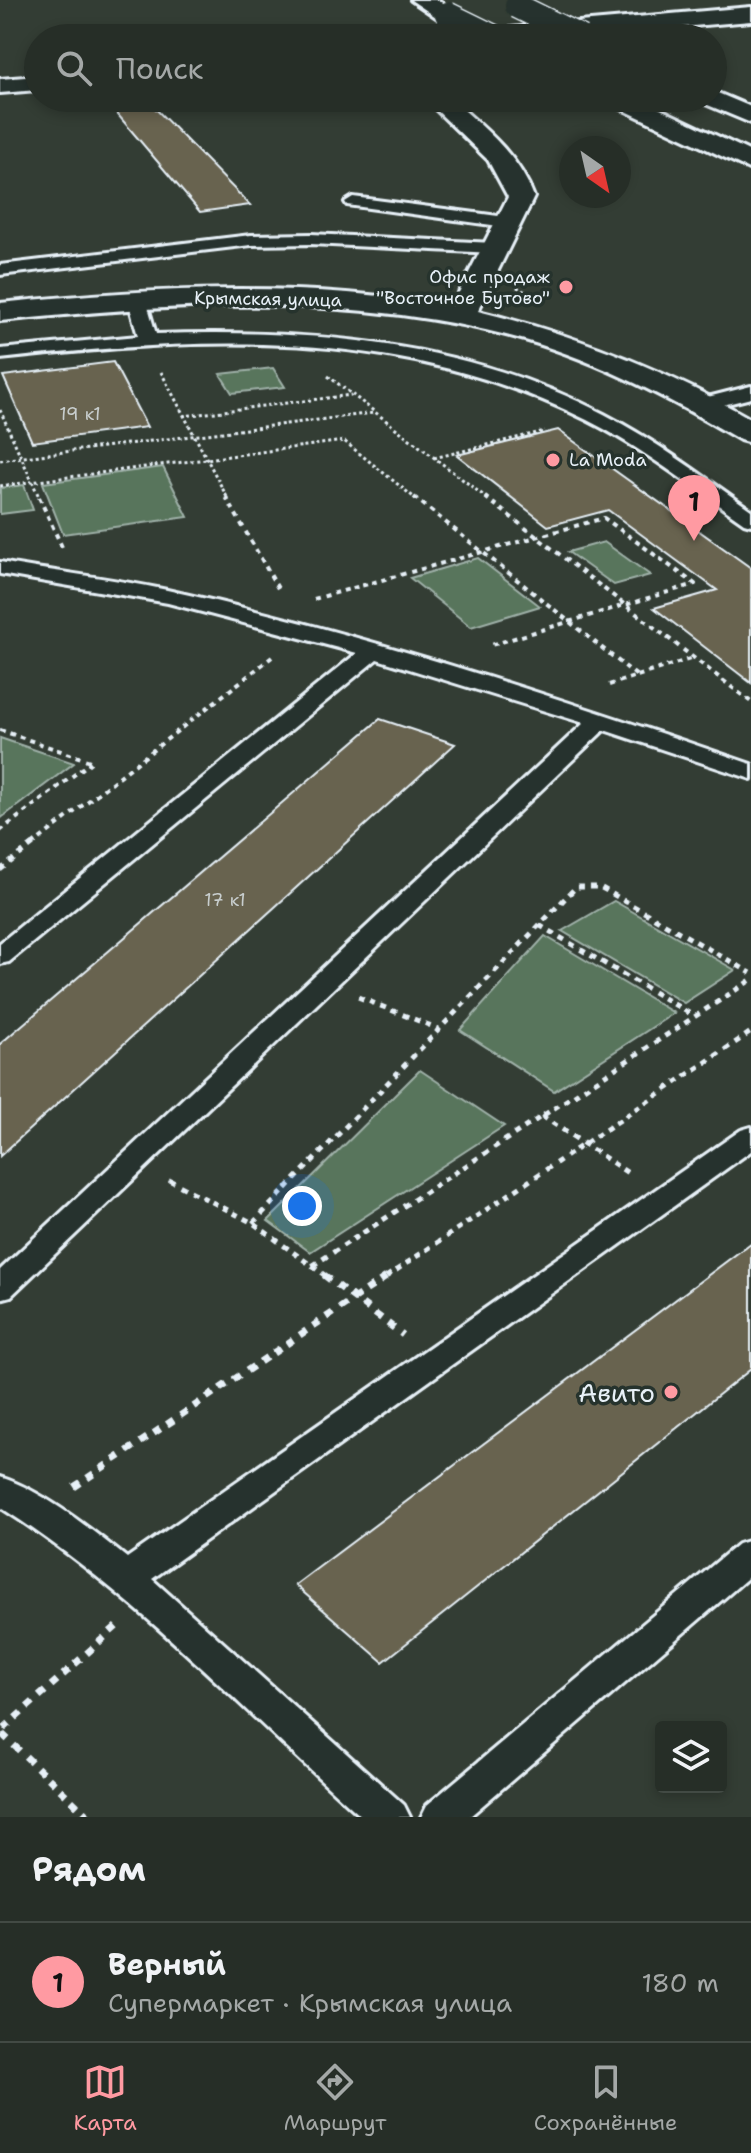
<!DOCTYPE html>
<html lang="ru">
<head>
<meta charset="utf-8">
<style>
  :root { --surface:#262e27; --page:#2e362f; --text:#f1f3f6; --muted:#a4a8a7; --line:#424a44; --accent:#ff9aa2 }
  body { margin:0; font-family:"Shantell Sans",sans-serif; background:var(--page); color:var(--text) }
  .controls { position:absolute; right:24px; bottom:24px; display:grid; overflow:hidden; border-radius:8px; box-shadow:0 4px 12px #0003 }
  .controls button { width:72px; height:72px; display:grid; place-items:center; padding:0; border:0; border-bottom:2px solid var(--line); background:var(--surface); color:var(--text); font:40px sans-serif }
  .compass { position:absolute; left:559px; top:136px; width:72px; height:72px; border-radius:50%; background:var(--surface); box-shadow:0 4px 12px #0003; rotate:146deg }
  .you { position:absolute; left:302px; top:1206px; width:28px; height:28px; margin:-20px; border:6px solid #fff; border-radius:50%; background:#1a73e8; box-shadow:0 0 0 12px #1a73e833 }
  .badge { display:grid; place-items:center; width:52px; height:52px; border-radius:50%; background:var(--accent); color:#111; font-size:26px; font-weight:700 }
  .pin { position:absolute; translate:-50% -66px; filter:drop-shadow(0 2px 4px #0008) }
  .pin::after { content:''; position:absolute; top:42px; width:28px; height:24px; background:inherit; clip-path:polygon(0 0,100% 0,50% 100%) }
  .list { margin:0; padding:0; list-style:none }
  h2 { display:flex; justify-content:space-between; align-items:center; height:104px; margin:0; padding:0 32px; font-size:34px }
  h2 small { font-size:26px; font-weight:400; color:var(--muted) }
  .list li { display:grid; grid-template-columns:52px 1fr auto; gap:24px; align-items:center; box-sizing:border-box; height:120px; padding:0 32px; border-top:2px solid var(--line) }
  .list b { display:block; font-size:30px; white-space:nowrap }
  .list p { margin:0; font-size:26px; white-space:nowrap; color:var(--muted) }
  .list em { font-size:26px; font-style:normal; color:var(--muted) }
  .icon { flex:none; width:44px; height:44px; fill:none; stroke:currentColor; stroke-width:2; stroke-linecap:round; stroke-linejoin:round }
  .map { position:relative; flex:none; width:751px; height:1817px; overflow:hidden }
  .search { position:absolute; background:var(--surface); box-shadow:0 4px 12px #0003; left:24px; right:24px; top:24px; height:88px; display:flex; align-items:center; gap:20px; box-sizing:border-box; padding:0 28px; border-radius:44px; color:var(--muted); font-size:30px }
  .sheet { height:224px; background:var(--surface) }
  nav { display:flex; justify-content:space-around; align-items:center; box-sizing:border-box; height:112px; border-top:2px solid var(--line); background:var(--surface); font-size:22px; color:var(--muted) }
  nav a { display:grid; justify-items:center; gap:4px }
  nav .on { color:var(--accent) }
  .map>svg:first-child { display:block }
  .green { fill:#59745b; stroke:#a0b2aa; stroke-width:2 }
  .building { fill:#676350; stroke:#e8f1f8; stroke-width:2 }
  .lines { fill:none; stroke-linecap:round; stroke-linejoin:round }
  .lane-casing { stroke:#e8f1f8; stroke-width:6 }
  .street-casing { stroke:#e8f1f8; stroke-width:6 }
  .secondary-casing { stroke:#e8f1f8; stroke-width:6 }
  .highway-casing { stroke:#e8f1f8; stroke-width:6 }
  .path-far3 { stroke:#e8f1f8; stroke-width:3; stroke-dasharray:3 3; stroke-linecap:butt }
  .path-far2 { stroke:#e8f1f8; stroke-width:4; stroke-dasharray:5 5; stroke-linecap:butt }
  .path-far1 { stroke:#e8f1f8; stroke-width:5; stroke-dasharray:6 6; stroke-linecap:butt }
  .path { stroke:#e8f1f8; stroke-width:7; stroke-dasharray:8 8; stroke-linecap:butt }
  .lane { fill:#26332d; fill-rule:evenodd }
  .street { fill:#26332d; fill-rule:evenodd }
  .secondary { fill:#26332d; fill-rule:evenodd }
  .highway { fill:#26332d; fill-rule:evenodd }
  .highway-bridge-casing { stroke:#e8f1f8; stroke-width:27; stroke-linecap:butt }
  .highway-bridge { stroke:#26332d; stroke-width:24 }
  .poi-dot { fill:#ff9aa2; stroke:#26332d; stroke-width:3 }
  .labels { text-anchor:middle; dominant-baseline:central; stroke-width:7; stroke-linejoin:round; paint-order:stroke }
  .far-poi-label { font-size:18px; fill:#e8f1f8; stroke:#26332d; text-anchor:end }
  .far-street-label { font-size:18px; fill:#e8f1f8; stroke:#26332d }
  .number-label { font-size:18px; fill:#c8cece }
  .near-poi-label { font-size:26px; fill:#e8f1f8; stroke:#26332d; text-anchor:end }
</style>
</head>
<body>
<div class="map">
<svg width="751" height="1817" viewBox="0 0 751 1817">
  <rect width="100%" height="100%" fill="#333d34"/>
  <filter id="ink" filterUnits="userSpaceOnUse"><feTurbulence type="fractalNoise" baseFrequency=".0125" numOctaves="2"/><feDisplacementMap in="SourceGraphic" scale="16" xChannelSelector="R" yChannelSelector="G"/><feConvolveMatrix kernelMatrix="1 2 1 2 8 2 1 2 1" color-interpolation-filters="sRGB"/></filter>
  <g filter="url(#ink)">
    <g class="green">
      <path d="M273,368L285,387L232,393L220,374Z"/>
      <path d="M163,467L188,517L63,534L43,483Z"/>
      <path d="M24,485L33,510L0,514V488Z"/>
      <path d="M604,542L650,575L614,585L568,552Z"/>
      <path d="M478,558L540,606L471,627L410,578Z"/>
      <path d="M0,738L74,763L0,819Z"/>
      <path d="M614,901L735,970L684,1003L562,931Z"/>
      <path d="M545,936L674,1013L554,1091L460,1030Z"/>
      <path d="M420,1070L504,1126L310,1252L268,1221Z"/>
    </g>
    <g class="building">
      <path d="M114,98H145L250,205L200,212L108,103Z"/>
      <path d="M113,362L147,427L32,442L3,376Z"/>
      <path d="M558,430L751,568V683L654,608L717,590L608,510L548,526L457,455Z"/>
      <path d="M380,719L455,744L0,1156V1044Z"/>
      <path d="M751,1243V1369L383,1662L295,1585Z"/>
    </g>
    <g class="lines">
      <g class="lane-casing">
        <g id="lane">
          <path d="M353,197L506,217L514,222L506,227L347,205L345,202Z"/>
          <path d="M311,234L494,243L502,248L494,253L311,244L251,245L0,275V265L251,235Z"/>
          <path d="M137,295L146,300L156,334C311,329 464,341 604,414C656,441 703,476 751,510V525L744,523C693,488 643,448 587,420C395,325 206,337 0,359V349L138,336L128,300Z"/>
          <path d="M751,386V398L703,410L694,404L696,400Z"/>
          <path d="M0,562C55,572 112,578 167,590C366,634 559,698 751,764V779L604,730L11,1296L0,1299V1270L584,723L377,659L9,962L0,964V943L357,653L168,603L0,574Z"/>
          <path d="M751,1127V1151L152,1579L404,1805L410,1817H362C243,1711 136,1593 0,1507V1477C42,1490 92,1530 127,1558L741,1130Z"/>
          <path d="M751,1540V1575L469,1817H421L427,1805L738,1544Z"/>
        </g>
      </g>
      <g class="street-casing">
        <path id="street" d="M38,76V90L0,93V79Z"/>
      </g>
      <g class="secondary-casing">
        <g id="secondary">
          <path d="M751,7V21L554,38H466L469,33L477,31Z"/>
          <path d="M424,98H450C484,128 518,154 534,197L478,311C576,335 664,369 751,419V443L740,440C672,400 601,362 525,340C354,292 175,303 0,321V303C151,288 301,280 452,306L508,197L488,160Z"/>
        </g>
      </g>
      <g class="highway-casing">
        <g id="highway">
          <path d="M411,0H438L458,14L455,19H439Z"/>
          <path d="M713,91L751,107V123L703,103L700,98H713Z"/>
          <path d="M606,98H637L751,152V170L609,103Z"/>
        </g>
      </g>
      <g class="path-far3">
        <path d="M517,287L536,298"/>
        <path d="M161,372L228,499"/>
        <path d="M328,376L488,499"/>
        <path d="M0,410L40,499"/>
        <path d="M183,416L351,395"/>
        <path d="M434,458L545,431"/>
        <path d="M0,460L374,413"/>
        <path d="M0,486L344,441L416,499"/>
      </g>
      <g class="path-far2">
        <path d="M39,497L62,547"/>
        <path d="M226,497L280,592"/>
        <path d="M414,497L637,676"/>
        <path d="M485,497L751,702"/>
        <path d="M314,599L604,518L695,584L488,646"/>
        <path d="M609,685L693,658"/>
        <path d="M0,730L90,761"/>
        <path d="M0,831L91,762"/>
        <path d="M32,845L272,657"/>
      </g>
      <g class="path-far1">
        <path d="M0,870L35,843"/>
        <path d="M539,925L694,1016"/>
        <path d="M358,997L439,1029"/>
        <path d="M542,1116L631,1175"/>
        <path d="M169,1180L253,1223L312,1266L751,980"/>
        <path d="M253,1223L576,887H600L751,973"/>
        <path d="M312,1266L327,1277"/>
        <path d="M386,1277L751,1032"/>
      </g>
      <g class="path">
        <path d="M324,1275L403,1335"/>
        <path d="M74,1487L389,1275"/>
        <path d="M89,1817L0,1732L118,1625"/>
      </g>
      <use href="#lane" class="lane"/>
      <use href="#street" class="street"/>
      <use href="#secondary" class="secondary"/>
      <use href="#highway" class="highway"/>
      <g class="highway-bridge-casing">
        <g id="highway-bridge">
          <path d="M517,6L582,38"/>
          <path d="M447,14L496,38"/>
        </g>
      </g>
      <use href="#highway-bridge" class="highway-bridge"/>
    </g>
  </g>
  <g class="poi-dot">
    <circle cx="566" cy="287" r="8"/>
    <circle cx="553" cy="460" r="8"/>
    <circle cx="671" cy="1392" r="8"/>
  </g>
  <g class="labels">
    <g class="far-poi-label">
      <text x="550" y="277">Офис продаж<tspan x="550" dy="21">"Восточное Бутово"</tspan></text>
      <text x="569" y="460" text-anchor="start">La Moda</text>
    </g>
    <g class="far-street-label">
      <text transform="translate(268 299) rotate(1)">Крымская улица</text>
    </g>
    <g class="number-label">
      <text x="80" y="414">19 к1</text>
      <text x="225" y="900">17 к1</text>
    </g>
    <g class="near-poi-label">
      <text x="655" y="1392">Авито</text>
    </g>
  </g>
</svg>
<div class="controls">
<button><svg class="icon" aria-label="layers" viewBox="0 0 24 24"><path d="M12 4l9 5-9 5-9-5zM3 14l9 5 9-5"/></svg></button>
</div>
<svg class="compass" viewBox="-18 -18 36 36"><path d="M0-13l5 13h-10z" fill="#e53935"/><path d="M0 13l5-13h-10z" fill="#a4a8a7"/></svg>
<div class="you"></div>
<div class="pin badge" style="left:694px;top:541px">1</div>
<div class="search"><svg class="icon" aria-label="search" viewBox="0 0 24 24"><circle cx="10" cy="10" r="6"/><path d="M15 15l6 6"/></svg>Поиск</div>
</div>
<section class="sheet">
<h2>Рядом<small></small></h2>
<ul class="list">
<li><span class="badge">1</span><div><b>Верный</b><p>Супермаркет · Крымская улица</p></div><em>180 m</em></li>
</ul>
</section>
<nav>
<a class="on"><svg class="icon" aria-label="map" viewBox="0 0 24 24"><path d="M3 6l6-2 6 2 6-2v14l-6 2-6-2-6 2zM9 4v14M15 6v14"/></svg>Карта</a>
<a><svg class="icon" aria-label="directions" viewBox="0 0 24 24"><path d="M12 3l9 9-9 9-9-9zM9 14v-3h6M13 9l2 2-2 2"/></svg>Маршрут</a>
<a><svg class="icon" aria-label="saved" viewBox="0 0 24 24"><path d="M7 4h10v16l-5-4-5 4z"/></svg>Сохранённые</a>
</nav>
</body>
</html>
